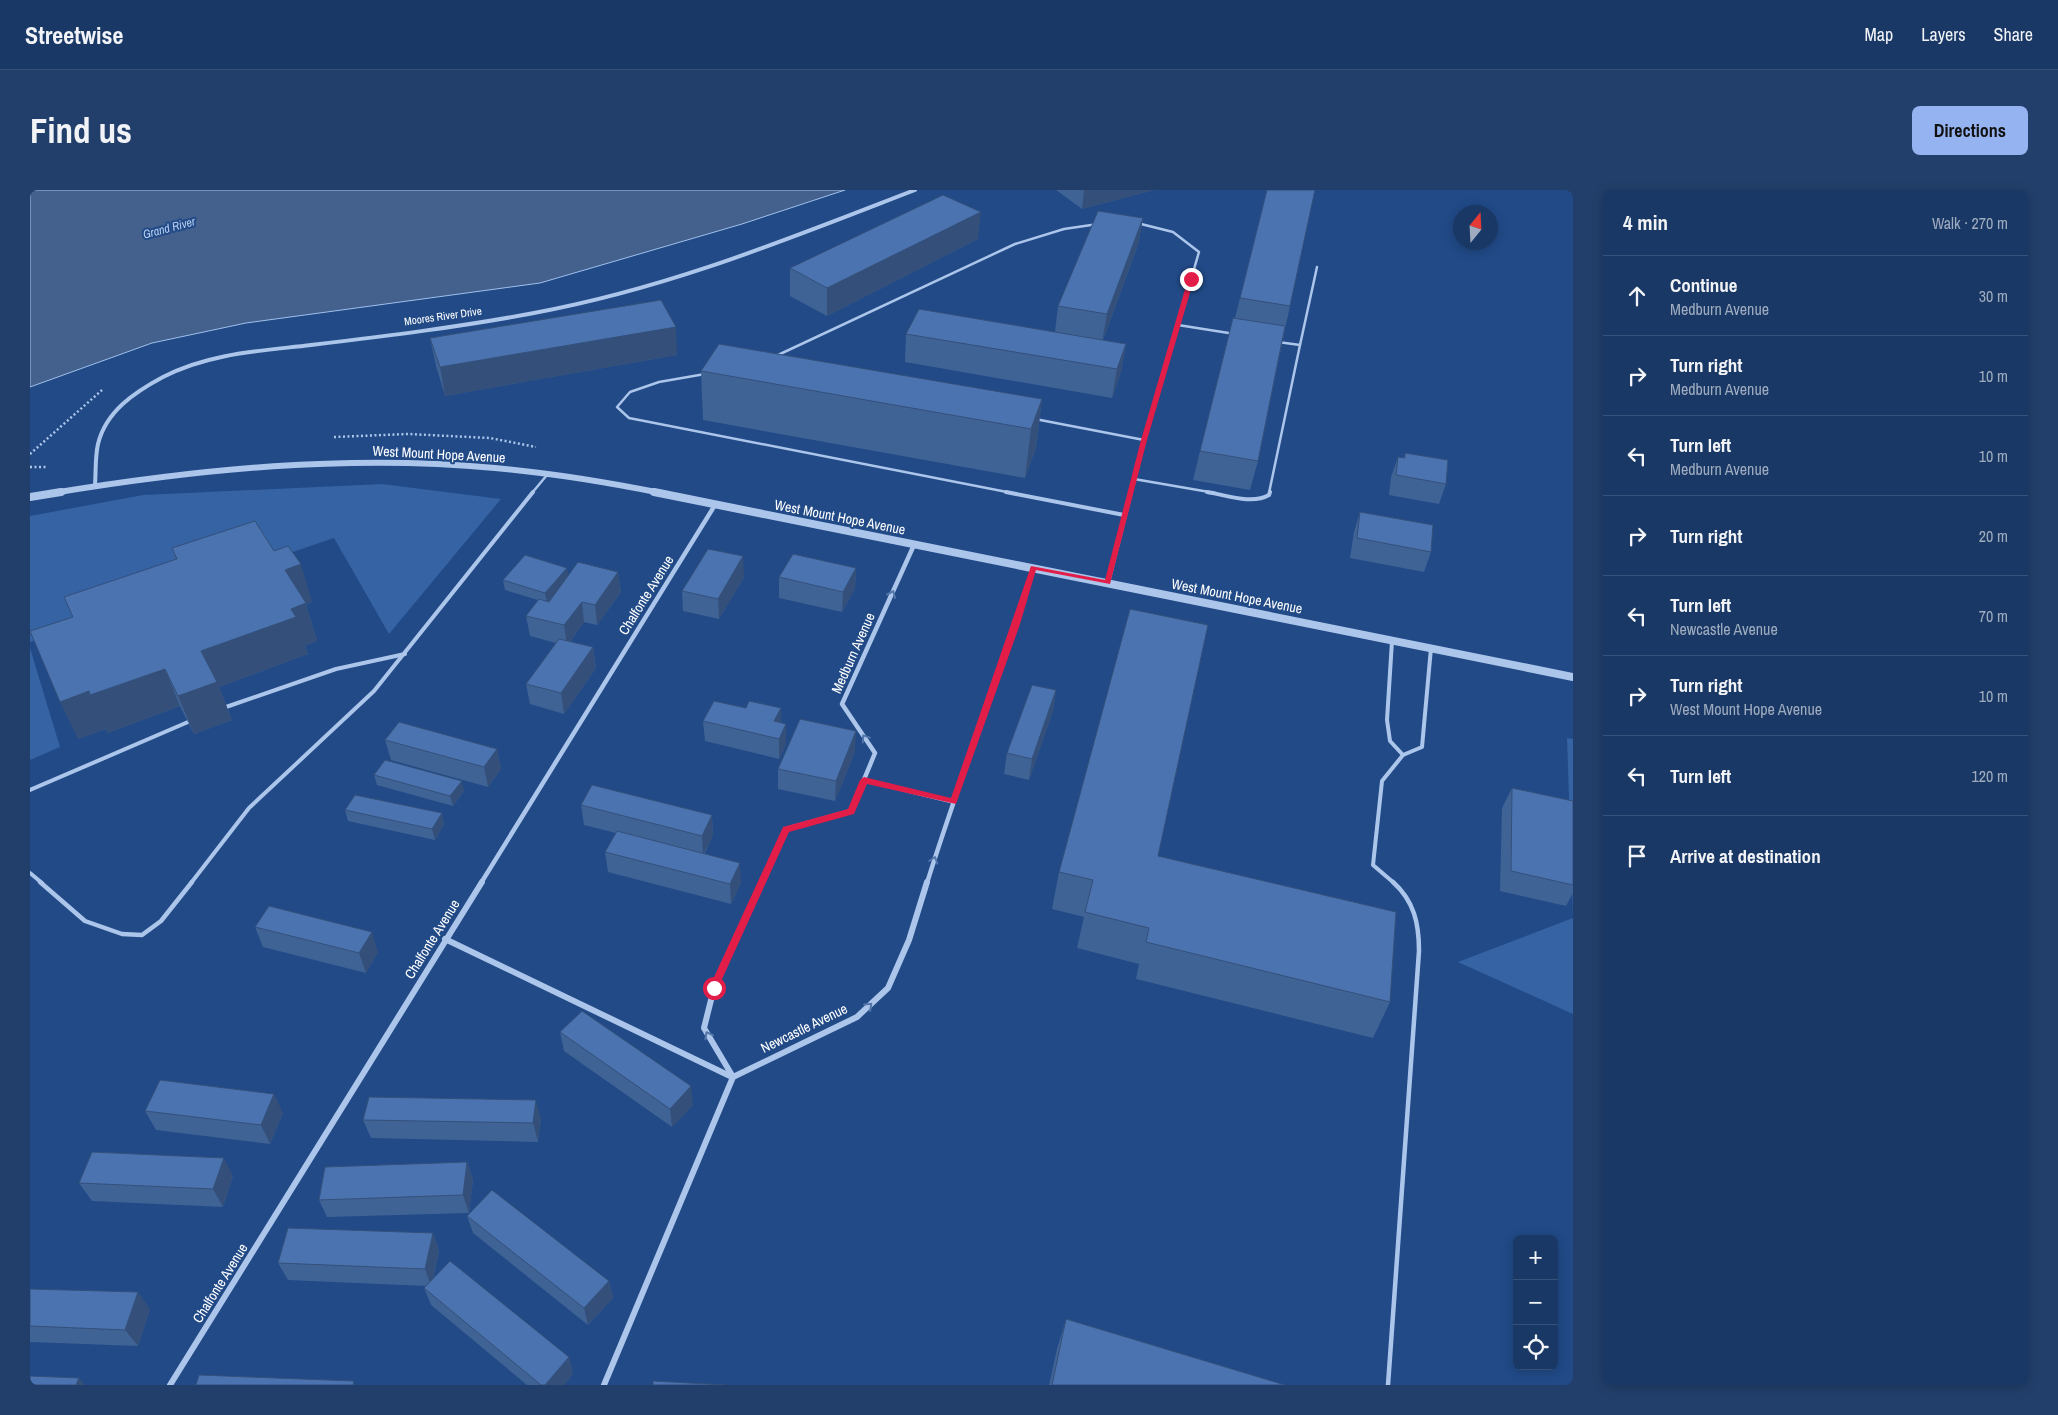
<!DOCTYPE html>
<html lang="en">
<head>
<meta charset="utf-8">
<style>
  :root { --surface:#193865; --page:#223f6b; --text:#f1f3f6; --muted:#9facbf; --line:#375279; --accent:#95b2f1 }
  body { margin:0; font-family:"Archivo Narrow",sans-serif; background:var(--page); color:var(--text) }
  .controls { position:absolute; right:15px; bottom:15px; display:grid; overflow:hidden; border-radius:8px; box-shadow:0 2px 12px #0003 }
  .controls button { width:45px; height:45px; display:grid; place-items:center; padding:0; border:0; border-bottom:1px solid var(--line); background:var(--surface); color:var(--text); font:25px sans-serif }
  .compass { position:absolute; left:1423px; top:15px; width:45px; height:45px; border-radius:50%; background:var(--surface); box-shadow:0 2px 12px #0003; rotate:18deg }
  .stop { position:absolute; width:15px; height:15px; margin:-11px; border:4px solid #e11d48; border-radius:50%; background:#fff }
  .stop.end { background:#e11d48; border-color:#fff; box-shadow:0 1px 5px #0008 }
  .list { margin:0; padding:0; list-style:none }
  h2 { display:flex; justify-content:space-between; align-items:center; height:65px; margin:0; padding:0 20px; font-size:21px }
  h2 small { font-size:16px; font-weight:400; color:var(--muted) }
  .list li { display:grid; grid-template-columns:32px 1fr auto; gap:15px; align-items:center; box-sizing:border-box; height:80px; padding:0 20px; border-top:1px solid var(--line) }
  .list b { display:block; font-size:19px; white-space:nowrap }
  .list p { margin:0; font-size:16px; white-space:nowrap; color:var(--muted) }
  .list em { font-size:16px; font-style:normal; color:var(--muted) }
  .icon { flex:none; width:28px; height:28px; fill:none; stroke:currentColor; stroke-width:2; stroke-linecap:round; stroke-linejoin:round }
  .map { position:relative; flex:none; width:1543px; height:1195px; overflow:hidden; border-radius:8px }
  header { display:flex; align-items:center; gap:30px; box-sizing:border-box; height:70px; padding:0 25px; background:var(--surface); border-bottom:1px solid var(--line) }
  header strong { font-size:24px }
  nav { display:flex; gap:28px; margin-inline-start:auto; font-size:18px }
  .intro { display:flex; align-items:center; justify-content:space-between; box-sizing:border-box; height:120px; padding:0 30px }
  h1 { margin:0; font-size:35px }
  .button { padding:12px 22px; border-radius:8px; background:var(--accent); color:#111; font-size:18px; font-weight:700 }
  main { display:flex; gap:30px; padding:0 30px }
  aside { flex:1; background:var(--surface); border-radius:8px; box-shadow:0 2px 12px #0003 }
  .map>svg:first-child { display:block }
  .green { fill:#3563a4 }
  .water { fill:#44618e; stroke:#9fc0eb }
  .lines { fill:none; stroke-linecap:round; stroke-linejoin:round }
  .path { stroke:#acc5ea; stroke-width:2.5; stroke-dasharray:2 2.5; stroke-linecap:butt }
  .service-far2 { stroke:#acc5ea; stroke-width:2.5 }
  .service-far1 { stroke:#acc5ea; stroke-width:4 }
  .service { stroke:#acc5ea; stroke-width:4.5 }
  .minor-far2 { stroke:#acc5ea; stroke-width:4 }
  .minor-far1 { stroke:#acc5ea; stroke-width:4.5 }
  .minor { stroke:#acc5ea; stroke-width:6 }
  .tertiary-far1 { stroke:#acc5ea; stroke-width:6 }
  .tertiary { stroke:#acc5ea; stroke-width:8 }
  .wall { fill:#406396 }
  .shaded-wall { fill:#34507a }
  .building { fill:#4a73af; stroke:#34507a }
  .oneway { stroke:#5275aa }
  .route { fill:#e11d48 }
  .labels { text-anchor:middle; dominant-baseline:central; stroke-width:4; stroke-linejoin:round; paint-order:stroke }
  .far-street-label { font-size:11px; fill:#fff; stroke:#214a87 }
  .far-water-label { font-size:12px; font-style:italic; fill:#b7d0f1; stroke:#214a87 }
  .street-label { font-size:14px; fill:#fff; stroke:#214a87 }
</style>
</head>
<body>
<header>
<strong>Streetwise</strong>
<nav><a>Map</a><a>Layers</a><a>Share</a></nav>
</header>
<div class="intro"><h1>Find us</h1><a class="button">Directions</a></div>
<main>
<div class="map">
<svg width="1543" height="1195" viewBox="0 0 1543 1195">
  <rect width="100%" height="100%" fill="#214a87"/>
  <g class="green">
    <path d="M352,294L471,309L359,444L304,348L0,452V326L113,305Z"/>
    <path d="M0,458L30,557L0,570Z"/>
    <path d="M1537,548L1543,549V824L1428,772L1543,728Z"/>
  </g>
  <path class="water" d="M0,0H815L712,34L510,93L216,133L122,153L0,197Z"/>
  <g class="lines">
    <g class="path">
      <path d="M304,247L378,244L460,248L506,257"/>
      <path d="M0,264L72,200"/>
      <path d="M0,277H17"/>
    </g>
    <g class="service-far2">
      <path d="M1148,135L1205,144"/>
      <path d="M1248,152L1270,155L1287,77"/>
      <path d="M748,165L985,54L1034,39L1068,34"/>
      <path d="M675,184L629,192L600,202L587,217L599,228L982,303"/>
      <path d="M1005,229L1114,250"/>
      <path d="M1104,289L1185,303"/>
      <path d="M502,303L517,285"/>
      <path d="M1101,303L1114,250L1169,62L1143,42L1107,33"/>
      <path d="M1239,303L1270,155"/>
    </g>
    <g class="service-far1">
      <path d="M976,302L1094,325"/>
      <path d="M1177,302C1196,305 1222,315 1239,305L1240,302"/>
      <path d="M1078,393L1101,302"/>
      <path d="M1362,451L1357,530L1360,551L1373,565"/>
      <path d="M196,517L306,479L375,464"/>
      <path d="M834,590L924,612"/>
      <path d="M0,600L158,532"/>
      <path d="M0,683L12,693"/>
      <path d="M161,693L219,618L344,501L503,302"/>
      <path d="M1364,693L1343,675L1352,591L1373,565L1392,557L1401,458"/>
    </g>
    <g class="service">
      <path d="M10,692L55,731L92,744L112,745L131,731L162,692"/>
      <path d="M1358,1195L1389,761C1389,733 1384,711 1363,692"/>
    </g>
    <path class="minor-far2" d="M65,295C66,281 65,267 68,254C76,221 105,202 133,187C179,163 231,161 281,155C356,146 430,137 504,123C639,98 758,49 885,0"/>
    <g class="minor-far1">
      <path d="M451,693L685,315"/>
      <path d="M732,693L756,639L821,621L845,563L812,514L884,355"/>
      <path d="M897,693C930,587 971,484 1003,378"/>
    </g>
    <g class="minor">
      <path d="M415,749L702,887"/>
      <path d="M703,887L674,838L684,798L732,692"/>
      <path d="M140,1195L452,692"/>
      <path d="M574,1195L703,887L827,827L858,798L879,750L897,692"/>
    </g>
    <path class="tertiary-far1" d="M23,303C168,279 318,264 465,278C521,283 576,292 631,303"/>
    <g class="tertiary">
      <path d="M624,302L1543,487"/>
      <path d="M0,307L31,302"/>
    </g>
  </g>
  <g class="wall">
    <path d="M1026,0H1124L1052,19Z"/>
    <path d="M1113,28L1108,55L1073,150L1096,154L1091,182L1082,208L875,172L876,144L1025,142L1028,116Z"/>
    <path d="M948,49L797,126L760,106V78Z"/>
    <path d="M1210,108L1260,116L1255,139L1228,271L1220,300L1163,290L1170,261L1205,128Z"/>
    <path d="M400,148L647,165L415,206L406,176Z"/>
    <path d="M671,181L1012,209L1006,258L995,288L673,230Z"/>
    <path d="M1375,263L1416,294L1409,314L1359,305L1361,287L1368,267L1374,268Z"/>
    <path d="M1330,322L1401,362L1394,382L1320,368L1324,342Z"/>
    <path d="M142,358L244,361L282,412L276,414L287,451L275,456L278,464L189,497L202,530L164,544L150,516L78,543L76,539L48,549L43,427L146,370Z"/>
    <path d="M826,378L825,399L812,422L749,408V387Z"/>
    <path d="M588,382L591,402L567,435L554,432L540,452L563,457L566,478L534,524L500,514L496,494L526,453L500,446L496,426L508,410L475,400L473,390Z"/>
    <path d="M714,387L689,429L653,421L652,401Z"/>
    <path d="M1026,500L1023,521L999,590L974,584L977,563Z"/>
    <path d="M673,531L751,533L756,554L749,569L675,551Z"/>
    <path d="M355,550L467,559L471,579L458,597L361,570Z"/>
    <path d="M825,562L805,611L748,599V579Z"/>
    <path d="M344,585L434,601L423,616L347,595Z"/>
    <path d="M1482,598L1543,611V703L1536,716L1470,701L1472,618Z"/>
    <path d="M551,615L682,625L683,645L675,663L711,693L701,714L578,682L575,662L586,643L554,635Z"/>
    <path d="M315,620L412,623L414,634L405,650L318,631Z"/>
    <path d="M1128,666L1360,812L1343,848L1106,789L1109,774L1047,758L1054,727L1022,719L1029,682Z"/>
    <path d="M225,737L348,762L336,783L233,757Z"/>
    <path d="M530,842L663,915L642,937L534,861Z"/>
    <path d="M115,921L253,923L240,954L126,940Z"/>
    <path d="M511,929L508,952L341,948L333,930Z"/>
    <path d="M437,972L443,990L439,1023L297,1027L289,1010Z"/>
    <path d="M203,986L193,1017L62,1011L49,993Z"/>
    <path d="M437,1026L579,1091L583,1108L558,1135L443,1043Z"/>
    <path d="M403,1043L409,1061L403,1089L539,1167L543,1184L534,1195H497L401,1115L394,1098L396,1096L258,1090L248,1073Z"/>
    <path d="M0,1099L120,1119L108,1156L0,1152Z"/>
    <path d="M1036,1129L1255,1195H1019L1027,1159Z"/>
  </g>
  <g class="shaded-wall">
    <path d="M1054,0H1124L1052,19Z"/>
    <path d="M951,22L948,49L797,126V98Z"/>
    <path d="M1113,28L1108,55L1072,152L1077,124Z"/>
    <path d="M646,137L647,165L415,206L410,177Z"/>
    <path d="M1096,154L1091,182L1082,208L1087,179Z"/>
    <path d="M1012,209L1006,258L995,288L1001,239Z"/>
    <path d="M713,366L714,387L689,429L688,409Z"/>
    <path d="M271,374L282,412L276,414L287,451L275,456L278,464L189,497L202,530L164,544L148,506L171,461L261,419L255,380Z"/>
    <path d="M537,378L539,388L517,413L515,403Z"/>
    <path d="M826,378L825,399L812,422L813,402Z"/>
    <path d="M588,382L591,402L567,435L565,415Z"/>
    <path d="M552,412L554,432L537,456L534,435Z"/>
    <path d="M563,457L566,478L534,524L531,503Z"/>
    <path d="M135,479L150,516L78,543L76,539L48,549L30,512L59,501Z"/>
    <path d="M1026,500L1023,521L999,590L1002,569Z"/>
    <path d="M751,518V538L744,531Z"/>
    <path d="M756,534V554L749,569V549Z"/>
    <path d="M826,541L825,562L805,611L806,591Z"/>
    <path d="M467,559L471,579L458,597L454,577Z"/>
    <path d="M432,591L434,601L423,616L420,606Z"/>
    <path d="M412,623L414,634L405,650L402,639Z"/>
    <path d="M682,625L683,645L673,666L672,646Z"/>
    <path d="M710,673L711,693L701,714L700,694Z"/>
    <path d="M342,742L348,762L336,783L329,763Z"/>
    <path d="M661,896L663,915L642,937L640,919Z"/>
    <path d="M244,904L253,923L240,954L231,935Z"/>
    <path d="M506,910L511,929L508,952L503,933Z"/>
    <path d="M194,968L203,986L193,1017L183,999Z"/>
    <path d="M437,972L443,990L439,1023L433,1005Z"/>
    <path d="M403,1043L409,1061L401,1096L395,1079Z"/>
    <path d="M579,1091L583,1108L558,1135L554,1118Z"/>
    <path d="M108,1102L120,1119L108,1156L95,1140Z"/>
    <path d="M539,1167L543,1184L534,1195H515Z"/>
    <path d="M49,1188L55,1195H46Z"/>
  </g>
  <g class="building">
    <path d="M1237,0H1285L1260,116L1210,108Z"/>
    <path d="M913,5L951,22L797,98L760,78Z"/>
    <path d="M1068,21L1113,28L1077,124L1028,116Z"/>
    <path d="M631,110L646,137L410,177L400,148Z"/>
    <path d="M889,119L1096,154L1087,179L876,144Z"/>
    <path d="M1203,128L1255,136L1228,271L1170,261Z"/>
    <path d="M689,154L1012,209L1001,239L671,181Z"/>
    <path d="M1375,263L1418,270L1416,294L1366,285L1368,267L1375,268Z"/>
    <path d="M1330,322L1403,335L1401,362L1327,348Z"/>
    <path d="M225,331L244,361L258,356L271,374L255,380L276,413L261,419L266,427L171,461L187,492L148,506L135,479L60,505L59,501L30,512L0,441L43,427L34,407L147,369L142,358Z"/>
    <path d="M678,359L713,366L688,409L652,401Z"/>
    <path d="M763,364L826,378L813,402L749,387Z"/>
    <path d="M495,365L537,378L515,403L473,390Z"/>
    <path d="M548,372L588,382L565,415L552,412L534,435L496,426L509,409L519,412Z"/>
    <path d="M1100,419L1178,435L1128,666L1366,722L1360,812L1116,752L1119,738L1055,722L1063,690L1029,682Z"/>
    <path d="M529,449L563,457L531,503L496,494Z"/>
    <path d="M1002,495L1026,500L1002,569L977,563Z"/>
    <path d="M684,511L716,518L719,511L751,518L744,531L756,534L749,549L673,531Z"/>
    <path d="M770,529L826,541L806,591L748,579Z"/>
    <path d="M369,532L467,559L454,577L355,550Z"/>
    <path d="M355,570L432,591L420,606L344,585Z"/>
    <path d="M562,595L682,625L672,646L551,615Z"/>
    <path d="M1482,598L1543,611V695L1481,681Z"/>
    <path d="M325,605L412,623L402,639L315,620Z"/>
    <path d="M587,641L710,673L700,694L575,662Z"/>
    <path d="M239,716L342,742L329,763L225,737Z"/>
    <path d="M552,821L661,896L640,919L530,842Z"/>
    <path d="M130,890L244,904L231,935L115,921Z"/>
    <path d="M339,907L506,910L503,933L333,930Z"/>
    <path d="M62,962L194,968L183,999L49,993Z"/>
    <path d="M437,972L433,1005L289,1010L295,977Z"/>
    <path d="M462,1000L579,1091L554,1118L437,1026Z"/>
    <path d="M258,1038L403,1043L395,1079L248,1073Z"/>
    <path d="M420,1071L539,1167L515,1195H511L394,1098Z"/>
    <path d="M0,1099L108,1102L95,1140L0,1136Z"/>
    <path d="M1036,1129L1255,1195H1022Z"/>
    <path d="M169,1185L324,1191L323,1195H166Z"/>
    <path d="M0,1186L49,1188L46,1195H0Z"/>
    <path d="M623,1191L696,1195H623Z"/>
  </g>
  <defs><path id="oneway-chevron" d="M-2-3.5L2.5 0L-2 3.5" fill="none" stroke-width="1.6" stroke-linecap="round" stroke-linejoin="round" transform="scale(1.25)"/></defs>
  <g class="oneway">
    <use href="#oneway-chevron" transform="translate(862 404) rotate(-66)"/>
    <use href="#oneway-chevron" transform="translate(835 548) rotate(-124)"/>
    <use href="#oneway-chevron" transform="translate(904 670) rotate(-72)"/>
    <use href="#oneway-chevron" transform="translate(839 816) rotate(-43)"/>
    <use href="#oneway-chevron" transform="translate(678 845) rotate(-119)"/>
  </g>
  <path class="route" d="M1161,87L1164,89L1117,250L1080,394L1006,380L990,434L926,614L837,594L824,624L759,642L688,798L684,802L680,801L679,798L753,637L818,619L830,590L834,587L921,608L1001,376L1075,390L1111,250L1158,89Z"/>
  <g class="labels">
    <g class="far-street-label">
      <text transform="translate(413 126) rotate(-8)">Moores River Drive</text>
    </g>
    <g class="far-water-label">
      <text transform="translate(139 38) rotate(-15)">Grand River</text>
    </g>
    <g class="street-label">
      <text transform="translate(409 264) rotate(3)">West Mount Hope Avenue</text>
      <text transform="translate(810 327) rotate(11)">West Mount Hope Avenue</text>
      <text transform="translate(616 405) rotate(-58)">Chalfonte Avenue</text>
      <text transform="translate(1207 406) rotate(11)">West Mount Hope Avenue</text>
      <text transform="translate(823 463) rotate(-66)">Medburn Avenue</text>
      <text transform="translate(402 749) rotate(-58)">Chalfonte Avenue</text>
      <text transform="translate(774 838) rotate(-26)">Newcastle Avenue</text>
      <text transform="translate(190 1093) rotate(-58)">Chalfonte Avenue</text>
    </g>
  </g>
</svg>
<div class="controls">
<button>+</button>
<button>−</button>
<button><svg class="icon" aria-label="locate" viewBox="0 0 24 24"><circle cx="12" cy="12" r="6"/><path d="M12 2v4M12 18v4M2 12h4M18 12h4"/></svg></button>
</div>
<svg class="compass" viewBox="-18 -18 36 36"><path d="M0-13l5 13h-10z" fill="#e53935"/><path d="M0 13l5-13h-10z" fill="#9facbf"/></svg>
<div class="stop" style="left:684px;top:798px"></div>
<div class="stop end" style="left:1161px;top:89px"></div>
</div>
<aside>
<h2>4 min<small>Walk · 270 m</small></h2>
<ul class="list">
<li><svg class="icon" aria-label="ahead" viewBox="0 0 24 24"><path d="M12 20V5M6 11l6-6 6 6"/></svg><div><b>Continue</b><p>Medburn Avenue</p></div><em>30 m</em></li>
<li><svg class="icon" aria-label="right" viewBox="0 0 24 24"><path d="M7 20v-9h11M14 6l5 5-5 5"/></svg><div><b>Turn right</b><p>Medburn Avenue</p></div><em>10 m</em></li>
<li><svg class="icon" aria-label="left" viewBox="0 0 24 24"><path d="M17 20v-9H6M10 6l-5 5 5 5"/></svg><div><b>Turn left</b><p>Medburn Avenue</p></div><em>10 m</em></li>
<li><svg class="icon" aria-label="right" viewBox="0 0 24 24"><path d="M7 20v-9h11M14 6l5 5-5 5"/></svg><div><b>Turn right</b></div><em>20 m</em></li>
<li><svg class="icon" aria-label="left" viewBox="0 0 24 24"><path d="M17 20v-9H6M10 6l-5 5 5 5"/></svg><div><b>Turn left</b><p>Newcastle Avenue</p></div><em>70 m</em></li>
<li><svg class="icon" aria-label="right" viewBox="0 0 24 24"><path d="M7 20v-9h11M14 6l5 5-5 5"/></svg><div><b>Turn right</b><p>West Mount Hope Avenue</p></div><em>10 m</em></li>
<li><svg class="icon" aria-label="left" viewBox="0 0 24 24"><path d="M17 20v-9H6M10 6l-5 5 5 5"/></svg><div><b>Turn left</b></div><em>120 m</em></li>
<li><svg class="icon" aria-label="arrive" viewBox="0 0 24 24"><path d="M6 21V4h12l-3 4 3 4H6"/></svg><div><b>Arrive at destination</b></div></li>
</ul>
</aside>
</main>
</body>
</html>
